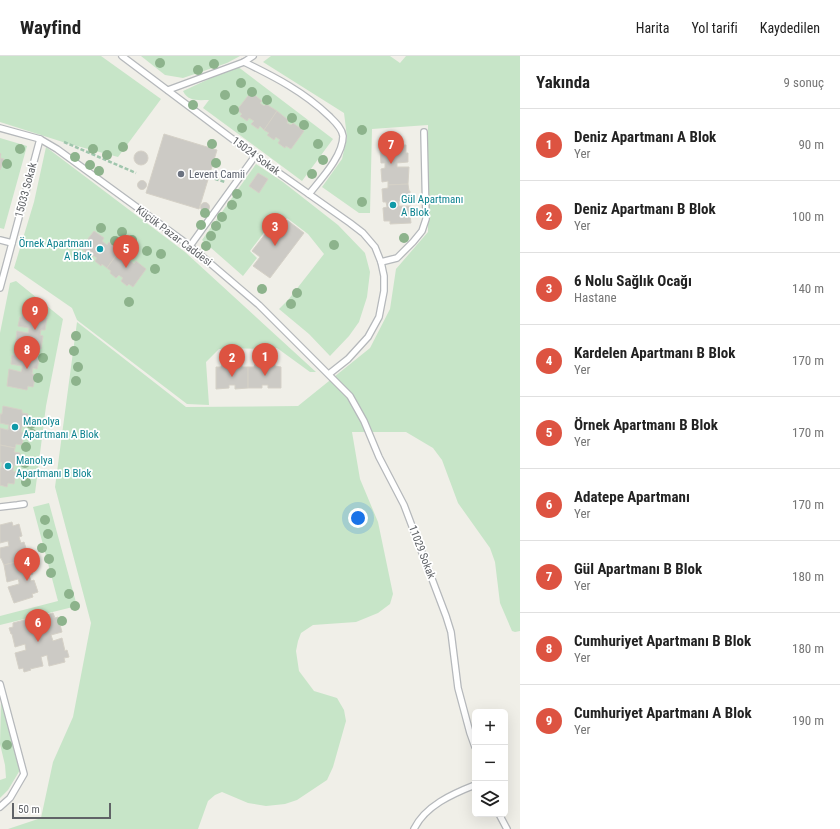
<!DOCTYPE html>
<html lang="tr">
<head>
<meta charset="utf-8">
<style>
  :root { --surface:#fff; --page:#f2f2f2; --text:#222; --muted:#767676; --line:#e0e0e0; --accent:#dd5341 }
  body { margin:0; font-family:"Roboto Condensed",sans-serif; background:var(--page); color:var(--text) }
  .controls { position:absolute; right:12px; bottom:12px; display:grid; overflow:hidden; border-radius:6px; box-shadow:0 4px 16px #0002 }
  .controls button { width:36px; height:36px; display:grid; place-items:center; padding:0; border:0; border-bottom:1px solid var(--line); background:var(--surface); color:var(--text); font:20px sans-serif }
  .scale { position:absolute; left:12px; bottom:10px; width:99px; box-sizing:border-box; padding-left:4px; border:2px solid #606367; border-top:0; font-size:11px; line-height:14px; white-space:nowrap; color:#606367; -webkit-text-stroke:3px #fff; paint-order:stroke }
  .you { position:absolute; left:358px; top:462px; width:14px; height:14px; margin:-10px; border:3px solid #fff; border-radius:50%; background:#1a73e8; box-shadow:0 0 0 6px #1a73e833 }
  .badge { display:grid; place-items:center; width:26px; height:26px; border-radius:50%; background:var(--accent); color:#fff; font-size:13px; font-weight:700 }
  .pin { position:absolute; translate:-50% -33px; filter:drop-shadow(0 1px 2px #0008) }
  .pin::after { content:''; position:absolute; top:21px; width:14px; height:12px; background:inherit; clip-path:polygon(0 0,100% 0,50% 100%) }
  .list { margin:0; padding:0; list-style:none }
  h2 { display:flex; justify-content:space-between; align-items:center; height:52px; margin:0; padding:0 16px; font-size:17px }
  h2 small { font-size:13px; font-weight:400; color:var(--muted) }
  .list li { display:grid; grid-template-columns:26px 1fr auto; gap:12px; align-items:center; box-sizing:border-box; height:72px; padding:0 16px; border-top:1px solid var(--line) }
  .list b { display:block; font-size:15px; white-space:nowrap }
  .list p { margin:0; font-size:13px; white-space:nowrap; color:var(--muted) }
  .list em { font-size:13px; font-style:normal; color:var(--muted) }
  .icon { flex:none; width:22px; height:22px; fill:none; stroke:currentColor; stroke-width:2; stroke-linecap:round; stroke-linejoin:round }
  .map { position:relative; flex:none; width:520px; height:773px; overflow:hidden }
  header { display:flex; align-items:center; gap:24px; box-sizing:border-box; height:56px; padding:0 20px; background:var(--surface); border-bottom:1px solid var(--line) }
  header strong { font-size:19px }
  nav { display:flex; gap:22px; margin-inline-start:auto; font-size:14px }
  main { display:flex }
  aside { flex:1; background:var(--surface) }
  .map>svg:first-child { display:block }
  .green { fill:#c7e5c8 }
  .building { fill:#cccac5; stroke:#d5d1c7 }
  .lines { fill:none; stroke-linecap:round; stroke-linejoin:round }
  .lane-casing { stroke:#b5b8bb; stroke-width:8 }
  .path { stroke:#a0c6ad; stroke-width:2.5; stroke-dasharray:4 2; stroke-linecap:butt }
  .lane { stroke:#fff; stroke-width:5.5 }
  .tree { fill:#8db38c }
  .worship-dot { fill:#6b7280; stroke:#fff; stroke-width:1.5 }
  .culture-dot { fill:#0f9aa8; stroke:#fff; stroke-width:1.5 }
  .labels { text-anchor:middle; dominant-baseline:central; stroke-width:3.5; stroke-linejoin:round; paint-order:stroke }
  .street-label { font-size:11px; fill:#606367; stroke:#fff }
  .worship-label { font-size:11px; fill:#5b616d; stroke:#fff; text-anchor:start }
  .culture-label { font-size:11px; fill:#0d838f; stroke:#fff; text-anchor:start }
</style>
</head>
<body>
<header>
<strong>Wayfind</strong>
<nav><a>Harita</a><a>Yol tarifi</a><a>Kaydedilen</a></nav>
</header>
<main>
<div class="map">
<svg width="520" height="773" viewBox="0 0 520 773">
  <rect width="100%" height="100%" fill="#f0efe8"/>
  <g class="green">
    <path d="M0,0H101L161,43L118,101L66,87L0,66Z"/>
    <path d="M141,0H240L227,7L183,22L165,19Z"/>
    <path d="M271,0H390L400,7L406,0H520V575L515,576L512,575L500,547L495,506L490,492L458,447L442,404L433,392L406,376H352L360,423L378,466L393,538L390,548L378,557L356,566L313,569L301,577L298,585L296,595L299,615L314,635L337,642L344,654L346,665L333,711L327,724L297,744L285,748L266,750L248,747L222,736L215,739L208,745L198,773H8L41,762L53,706L73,661L91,567L55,431L77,266L186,351L298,350L370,292L390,253L396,213L428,176V69L372,73L370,157H359L322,131L342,103L347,81L344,57L263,6Z"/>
    <path d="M237,10L333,83L302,125L203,52L209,44C199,44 188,46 183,35Z"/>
    <path d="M0,82L27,90L4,173L0,172Z"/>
    <path d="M46,91L185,196L316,316H310L277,292L219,293L206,306L209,349L187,348L77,264L72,252L14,212L34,146Z"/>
    <path d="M256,108L283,126L338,169L365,197L370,216L367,241L359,266L349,280L330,300L309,278L279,253L288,244L324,198L308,178L287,162L280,172L272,166L250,195L257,202L243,220L202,184Z"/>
    <path d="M16,225L63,263L46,350L35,437L0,442V277L10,227Z"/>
    <path d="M49,447L77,550L0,569V560L58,545L33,451Z"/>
    <path d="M1,643L20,714L8,734L0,742V724L6,722L5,709L0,688Z"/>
  </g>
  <g class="building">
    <path d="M251,36L262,45L260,47L264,50L266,48L277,55L264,74L260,70L258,73L251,68L254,65L249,62L247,65L240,60L242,58L237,54Z"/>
    <path d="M277,55L288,64L287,67L291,69L293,67L304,75L291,93L286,90L285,92L278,87L280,84L276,81L274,84L267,79L269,77L264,74Z"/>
    <path d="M164,78L217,94L199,153L146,137Z"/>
    <path d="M386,89H406V97H408V106L397,107V111H409L408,128L388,129V125L382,126L381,113L385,112V107H381L380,94H386Z"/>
    <circle cx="141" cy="102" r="7"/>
    <path d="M0,97L1,98L0,102L4,103L0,114Z"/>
    <path d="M258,117L268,123L259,137L249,130Z"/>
    <circle cx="142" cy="129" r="4.5"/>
    <path d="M408,128L409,135H410V145H399V150H411L412,159H410L411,167L390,168V165H384L383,152L387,151L386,146H383L382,133L388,132V129Z"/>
    <circle cx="205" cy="151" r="4.5"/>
    <path d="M287,164L304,177L270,222L253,210L260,201L252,195L273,168L280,173Z"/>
    <path d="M94,175L104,182L102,185L107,189L109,186L120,194L107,212L102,208L101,210L95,205L97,202L92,199L90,202L84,198L85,195L81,192Z"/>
    <path d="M120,194L130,202L129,204L134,208L136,205L146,213L133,231L129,228L127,230L121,225L123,222L119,219L116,222L110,217L111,215L107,212Z"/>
    <path d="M23,253L42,257V261L47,262L45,274H41L40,279L43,280L41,293L35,292V295L15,291L17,275L28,277L29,272L18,270L20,261H22Z"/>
    <path d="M15,291L35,295L34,299L40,300L37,313L33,312L32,318L36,319L33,331L28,330L27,334L7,330L9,313L21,316L22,313V310L11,308L12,299L14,300Z"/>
    <path d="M222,308H229V312H235V308H242V311H248V332L235,333V329H229V332L216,333V311H221Z"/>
    <path d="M255,308H262V312H267L268,308H275V310L281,311V332H268V329H262V332H248V311H254Z"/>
    <path d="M3,350L22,354V357L28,358L25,371L22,370L21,376L24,377L22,389L16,388L15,392L0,389V372L8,374L9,369L0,367V358H2Z"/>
    <path d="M0,389L15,392L14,396L20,397L18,409H14L13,415L16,416L14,428L8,427L7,431L0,429V412H1L2,407L0,406Z"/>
    <path d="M12,466L13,470L19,468L22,480L19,481L21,487L24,486L28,498L22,500L23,504L4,509L1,502H0V492L9,490L8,485L0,487V469Z"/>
    <path d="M23,504L24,508L29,506L33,518L29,519L31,525L34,524L38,536L32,538L33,541L14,547L8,531L19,528V526L18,523L7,526L4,509Z"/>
    <path d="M53,557L55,562L58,561L62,576L51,579L53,585L62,582L65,595L67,594L69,601L64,602L65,606L49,610L47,599L41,601L43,610L30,613L31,614L24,616L23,612L19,613L15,597L26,594L25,588L15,591L12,578H11L9,572L13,571V567L28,563L31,575L37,572L35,563L47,560L46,559Z"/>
  </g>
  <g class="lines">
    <g class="lane-casing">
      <g id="lane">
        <path d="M122,0L255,100L350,167L363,177L375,191L381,206L384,220V235L379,261L368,281L348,303L329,318"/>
        <path d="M244,6C275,21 304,36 329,60C335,66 342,72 343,80C343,100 321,123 309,138"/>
        <path d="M168,34L244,6L253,0"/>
        <path d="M0,72L40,83L57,93L190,190L259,249L350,340L364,365L379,401L404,449L446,560L451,576L458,632L470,677L475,691"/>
        <path d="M0,184L12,187"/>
        <path d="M190,190L255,100"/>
        <path d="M381,206L397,202L413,186L422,175L426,163L424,76"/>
        <path d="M0,232L40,83"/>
        <path d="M0,451L17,449L24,448"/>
        <path d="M0,628L24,718L10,742L0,751"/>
        <path d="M499,758L507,773"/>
        <path d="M414,773C425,750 452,738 475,729"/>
      </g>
    </g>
    <g class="path">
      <path d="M64,86L136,117"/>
      <path d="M209,121L225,126"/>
    </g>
    <use href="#lane" class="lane"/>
  </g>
  <g class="tree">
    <circle cx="160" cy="7" r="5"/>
    <circle cx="214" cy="8" r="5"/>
    <circle cx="198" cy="14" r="5"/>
    <circle cx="241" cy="27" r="5"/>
    <circle cx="252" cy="36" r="5"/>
    <circle cx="225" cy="39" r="5"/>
    <circle cx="267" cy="44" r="5"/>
    <circle cx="193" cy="49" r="5"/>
    <circle cx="234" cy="54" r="5"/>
    <circle cx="292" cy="62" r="5"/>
    <circle cx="304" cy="69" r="5"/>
    <circle cx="242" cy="72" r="5"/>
    <circle cx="362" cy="74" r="5"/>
    <circle cx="212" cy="88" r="5"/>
    <circle cx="318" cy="88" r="5"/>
    <circle cx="123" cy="91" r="5"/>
    <circle cx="20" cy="93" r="5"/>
    <circle cx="93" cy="93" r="5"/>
    <circle cx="107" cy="99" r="5"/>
    <circle cx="75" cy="101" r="5"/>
    <circle cx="323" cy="104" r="5"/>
    <circle cx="216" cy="107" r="5"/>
    <circle cx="7" cy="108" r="5"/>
    <circle cx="90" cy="109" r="5"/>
    <circle cx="99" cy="115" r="5"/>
    <circle cx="312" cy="118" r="5"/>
    <circle cx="237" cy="138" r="5"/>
    <circle cx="362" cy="146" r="5"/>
    <circle cx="232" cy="149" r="5"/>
    <circle cx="205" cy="157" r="5"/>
    <circle cx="222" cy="161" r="5"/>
    <circle cx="201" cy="169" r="5"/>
    <circle cx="216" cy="170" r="5"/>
    <circle cx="101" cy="172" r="5"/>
    <circle cx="122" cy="176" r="5"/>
    <circle cx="211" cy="180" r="5"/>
    <circle cx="404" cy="182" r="5"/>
    <circle cx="132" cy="184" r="5"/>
    <circle cx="115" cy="185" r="5"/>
    <circle cx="334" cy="189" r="5"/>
    <circle cx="206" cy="190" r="5"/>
    <circle cx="127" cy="193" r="5"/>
    <circle cx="147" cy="195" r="5"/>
    <circle cx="161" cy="198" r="5"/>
    <circle cx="155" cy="213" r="5"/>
    <circle cx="262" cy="233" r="5"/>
    <circle cx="297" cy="237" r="5"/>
    <circle cx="129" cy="246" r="5"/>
    <circle cx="291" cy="248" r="5"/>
    <circle cx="76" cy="280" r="5"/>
    <circle cx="74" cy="295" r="5"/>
    <circle cx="43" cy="302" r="5"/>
    <circle cx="78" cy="311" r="5"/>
    <circle cx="38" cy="322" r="5"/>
    <circle cx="76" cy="325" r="5"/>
    <circle cx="31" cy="368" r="5"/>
    <circle cx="32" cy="378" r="5"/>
    <circle cx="26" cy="391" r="5"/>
    <circle cx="25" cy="407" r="5"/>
    <circle cx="26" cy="426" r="5"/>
    <circle cx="45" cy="464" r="5"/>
    <circle cx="48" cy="478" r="5"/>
    <circle cx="42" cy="492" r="5"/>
    <circle cx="49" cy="503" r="5"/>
    <circle cx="51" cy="517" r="5"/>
    <circle cx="69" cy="538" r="5"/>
    <circle cx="75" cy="550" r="5"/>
    <circle cx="62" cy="565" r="5"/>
    <circle cx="7" cy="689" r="5"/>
  </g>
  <circle class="worship-dot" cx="181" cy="118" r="4"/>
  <g class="culture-dot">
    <circle cx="393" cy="149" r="4"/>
    <circle cx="100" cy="193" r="4"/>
    <circle cx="15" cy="371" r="4"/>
    <circle cx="8" cy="410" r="4"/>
  </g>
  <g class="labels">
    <g class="street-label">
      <text transform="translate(256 100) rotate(36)">15024 Sokak</text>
      <text transform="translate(26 134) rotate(-75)">15033 Sokak</text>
      <text transform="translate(174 180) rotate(37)">Küçük Pazar Caddesi</text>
      <text transform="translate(422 496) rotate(69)">11029 Sokak</text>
    </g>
    <g class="worship-label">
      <text x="189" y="118">Levent Camii</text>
    </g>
    <g class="culture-label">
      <text x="401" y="143">Gül Apartmanı<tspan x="401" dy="13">A Blok</tspan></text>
      <text x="92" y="187" text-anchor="end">Örnek Apartmanı<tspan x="92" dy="13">A Blok</tspan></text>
      <text x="23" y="365">Manolya<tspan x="23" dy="13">Apartmanı A Blok</tspan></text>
      <text x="16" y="404">Manolya<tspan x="16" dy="13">Apartmanı B Blok</tspan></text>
    </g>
  </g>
</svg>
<div class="controls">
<button>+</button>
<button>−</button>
<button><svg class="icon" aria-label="layers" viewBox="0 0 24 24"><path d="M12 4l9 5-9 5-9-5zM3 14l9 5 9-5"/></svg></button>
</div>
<div class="scale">50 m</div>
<div class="you"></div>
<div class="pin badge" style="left:265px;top:320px">1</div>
<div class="pin badge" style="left:232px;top:321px">2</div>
<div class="pin badge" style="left:275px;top:190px">3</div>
<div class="pin badge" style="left:27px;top:525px">4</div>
<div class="pin badge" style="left:126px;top:212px">5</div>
<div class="pin badge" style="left:38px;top:586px">6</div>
<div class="pin badge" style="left:391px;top:108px">7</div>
<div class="pin badge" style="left:27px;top:313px">8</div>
<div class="pin badge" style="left:35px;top:274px">9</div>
</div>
<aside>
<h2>Yakında<small>9 sonuç</small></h2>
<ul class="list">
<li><span class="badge">1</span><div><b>Deniz Apartmanı A Blok</b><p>Yer</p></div><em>90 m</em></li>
<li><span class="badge">2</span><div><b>Deniz Apartmanı B Blok</b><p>Yer</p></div><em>100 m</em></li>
<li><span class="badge">3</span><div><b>6 Nolu Sağlık Ocağı</b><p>Hastane</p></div><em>140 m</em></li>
<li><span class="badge">4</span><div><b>Kardelen Apartmanı B Blok</b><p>Yer</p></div><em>170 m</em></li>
<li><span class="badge">5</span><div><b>Örnek Apartmanı B Blok</b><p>Yer</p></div><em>170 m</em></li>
<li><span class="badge">6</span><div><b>Adatepe Apartmanı</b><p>Yer</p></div><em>170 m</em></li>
<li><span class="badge">7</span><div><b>Gül Apartmanı B Blok</b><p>Yer</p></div><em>180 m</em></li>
<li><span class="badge">8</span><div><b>Cumhuriyet Apartmanı B Blok</b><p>Yer</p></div><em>180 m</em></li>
<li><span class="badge">9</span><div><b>Cumhuriyet Apartmanı A Blok</b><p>Yer</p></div><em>190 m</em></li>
</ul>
</aside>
</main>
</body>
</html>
